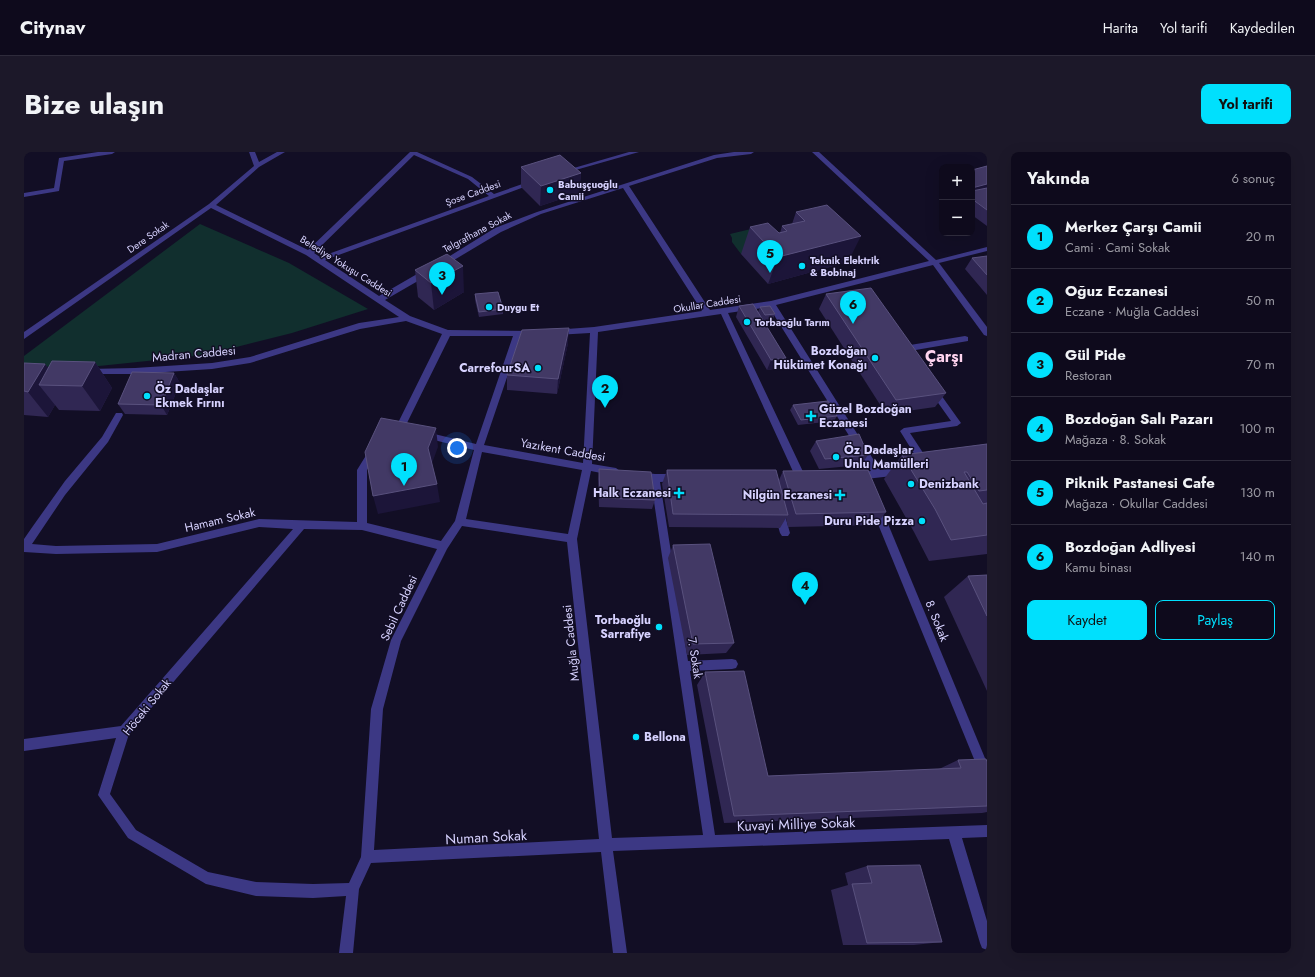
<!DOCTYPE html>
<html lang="tr">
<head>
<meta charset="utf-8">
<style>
  :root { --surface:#0e0a1c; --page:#1c1829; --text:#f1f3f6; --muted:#9b9aa3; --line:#2e2b3b; --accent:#00e0fd }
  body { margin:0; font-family:Jost,sans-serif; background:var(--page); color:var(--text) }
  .controls { position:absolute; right:12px; top:12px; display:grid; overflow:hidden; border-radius:8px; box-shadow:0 4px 16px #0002 }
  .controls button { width:36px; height:36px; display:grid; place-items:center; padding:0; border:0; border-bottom:1px solid var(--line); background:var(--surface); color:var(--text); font:20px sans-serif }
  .you { position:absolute; left:433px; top:296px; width:14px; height:14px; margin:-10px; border:3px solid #fff; border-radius:50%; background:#1a73e8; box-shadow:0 0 0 6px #1a73e833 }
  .badge { display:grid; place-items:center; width:26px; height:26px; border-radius:50%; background:var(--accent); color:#111; font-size:13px; font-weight:700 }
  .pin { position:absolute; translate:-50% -33px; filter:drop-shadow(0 1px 2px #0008) }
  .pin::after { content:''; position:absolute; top:21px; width:14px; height:12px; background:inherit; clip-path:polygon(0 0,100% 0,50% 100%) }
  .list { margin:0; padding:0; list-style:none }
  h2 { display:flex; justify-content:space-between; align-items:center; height:52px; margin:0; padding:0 16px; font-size:17px }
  h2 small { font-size:13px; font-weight:400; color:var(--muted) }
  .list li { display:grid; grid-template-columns:26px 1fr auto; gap:12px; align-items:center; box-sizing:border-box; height:64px; padding:0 16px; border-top:1px solid var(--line) }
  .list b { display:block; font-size:15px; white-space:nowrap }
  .list p { margin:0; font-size:13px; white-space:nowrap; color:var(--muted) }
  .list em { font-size:13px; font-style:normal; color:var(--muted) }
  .actions { display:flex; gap:8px; padding:12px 16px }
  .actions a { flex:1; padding:9px 0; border:1px solid var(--accent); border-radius:8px; text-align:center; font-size:14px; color:var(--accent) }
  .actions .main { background:var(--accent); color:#111 }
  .map { position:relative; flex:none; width:963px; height:801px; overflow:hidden; border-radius:8px }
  header { display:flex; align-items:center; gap:24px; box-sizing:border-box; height:56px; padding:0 20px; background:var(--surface); border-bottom:1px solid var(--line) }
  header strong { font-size:19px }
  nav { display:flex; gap:22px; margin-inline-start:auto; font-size:14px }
  .intro { display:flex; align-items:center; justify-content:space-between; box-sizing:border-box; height:96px; padding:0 24px }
  h1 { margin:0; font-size:28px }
  .button { padding:10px 18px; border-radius:8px; background:var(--accent); color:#111; font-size:14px; font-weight:700 }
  main { display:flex; gap:24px; padding:0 24px }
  aside { flex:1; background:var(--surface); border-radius:8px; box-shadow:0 4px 16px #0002 }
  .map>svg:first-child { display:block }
  .green { fill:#112f2e }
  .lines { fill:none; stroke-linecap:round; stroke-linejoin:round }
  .minor { fill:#3c3884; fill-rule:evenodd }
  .wall { fill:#302753 }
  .shaded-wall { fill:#1c1539 }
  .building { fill:#423965; stroke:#59517e }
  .poi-dot { fill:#00e0fd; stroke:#120e25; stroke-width:1.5 }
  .labels { text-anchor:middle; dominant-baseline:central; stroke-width:3; stroke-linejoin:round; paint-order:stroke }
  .far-poi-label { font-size:10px; font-weight:bold; fill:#d7d2ff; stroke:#120e25; text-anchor:start }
  .far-street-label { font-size:10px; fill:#d7d2ff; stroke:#120e25 }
  .poi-label { font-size:12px; font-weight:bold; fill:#d7d2ff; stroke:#120e25; text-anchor:end }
  .street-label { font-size:12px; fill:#d7d2ff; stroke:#120e25 }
  .near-street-label { font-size:14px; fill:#d7d2ff; stroke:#120e25 }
  .district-label { font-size:16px; font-weight:bold; fill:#ffd4ef; stroke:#120e25 }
</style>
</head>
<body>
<header>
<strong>Citynav</strong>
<nav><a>Harita</a><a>Yol tarifi</a><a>Kaydedilen</a></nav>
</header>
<div class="intro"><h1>Bize ulaşın</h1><a class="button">Yol tarifi</a></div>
<main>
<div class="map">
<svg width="963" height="801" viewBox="0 0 963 801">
  <rect width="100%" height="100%" fill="#120e25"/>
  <g class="green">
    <path d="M176,72L265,111L344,157L268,181L181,203L75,214L0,215V204Z"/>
    <path d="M727,77L735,98L717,102L708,90V86L706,82Z"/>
  </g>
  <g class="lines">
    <g class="minor">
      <path d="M74,0H91L88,2L40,9L35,39L0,45V41L30,36L35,6Z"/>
      <path d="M225,0H231L235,10L253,0H261L235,15L192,53L284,98L386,0H393L448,25L470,42L507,29H511V31L301,108L355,144L400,118H406V122L361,148L386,164L424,178L513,179V183L497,184L460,293L559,311L566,181L532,183L528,180L529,178L570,175L678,159L599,36L517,62L477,80L420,114H417L413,112L471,76L513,60L690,3L710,0H730L727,2L693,6L605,34L686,158L747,149L905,109L788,0H795L912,108L963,95V99L915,111L963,175V184L960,183L909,113L752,153L856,318L877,315L882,319L877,323L833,328L830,327L828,324L830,321L847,319L745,155L704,161L782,326L777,330L772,326L697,162L574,180L568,312L592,316L597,320L592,324L567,319L553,387L588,686L679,683L627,329L613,327L611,324L616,320L631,322H654L659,326L657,329L636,330L664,509L708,507L712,508L714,512L712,516L708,517L666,519L691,683L963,673V685L938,686L963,769V798L958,796L956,791L925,687L589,699L603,801H589L577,700L347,711L335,737L329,801H315L322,744L289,746L232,744L182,732L104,686L74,643L92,586L0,599V587L97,574L269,377L235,375L133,400L32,402L0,400V387L9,374L41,329L78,285L92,261H98L99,263L84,290L41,343L8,392L32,394L133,392L235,367L333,370V318L346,297L349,296L354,299L343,318V371L417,389L431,369L450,298L402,286L398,283L402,280L452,292L489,184H426L380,277L376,283L373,284L369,281L418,182L382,169L336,177L226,211L188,217L111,222H61L60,220L61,218L64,217L111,216L188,211L226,205L335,171L375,165L282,103L187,56L0,187V180L185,52L230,14ZM390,3L444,27L465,44L296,105L290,101ZM458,300L558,318L544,382L442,367ZM438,374L543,390L575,687L350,698L359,557L377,489L423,397ZM280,377L338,378L413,397L367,488L347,557L337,705L325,731L289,732L232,730L184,720L112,678L86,642L105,582Z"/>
      <path d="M605,0H615L541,21L536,20Z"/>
      <path d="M941,184L944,185V189L880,200L876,197L880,194Z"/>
      <path d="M909,235L912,236L937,271L933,274L886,281L907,313L902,317L899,316L876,279L880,276L927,269L905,238Z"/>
      <path d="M852,351L855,352L857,355L963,611V631L959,629L847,355L849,352Z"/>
      <path d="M755,356L758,357L760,360L766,381L764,384H758L756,381L750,360L752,357Z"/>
    </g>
  </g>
  <g class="wall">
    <path d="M963,14V74L948,63V18Z"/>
    <path d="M497,15L557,21L555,41L516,54L497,35Z"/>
    <path d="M772,60L824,110L744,132L717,102L726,75L755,81H756L758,74L768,72Z"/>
    <path d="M963,104V143L941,117L948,106Z"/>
    <path d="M391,118L440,140L410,158L394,145Z"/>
    <path d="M451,142L479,157V162L455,165L451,148Z"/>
    <path d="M802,142L922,241L911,255L862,262L795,157Z"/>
    <path d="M715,154L734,160L736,155L751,162L749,167L739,169L762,206L757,216L743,218L712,165Z"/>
    <path d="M544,191L533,242L483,238V223Z"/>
    <path d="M71,210L88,236L76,259L35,258L31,253L24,265L0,263V211L21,212L24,216Z"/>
    <path d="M150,221L156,231L143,263L101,262L94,252Z"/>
    <path d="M769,253L813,264L810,269L774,273L766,258Z"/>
    <path d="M792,289L844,303L837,313L795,317L786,299Z"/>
    <path d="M963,292V402L905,409L890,380L860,327L878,303Z"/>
    <path d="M575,317L631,348L628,357L575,355L574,327Z"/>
    <path d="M643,318L755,328L759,319L862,360L852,373L764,375L762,366L756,376L645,375L638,332Z"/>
    <path d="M649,393L710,491L702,501L663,503L644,406Z"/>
    <path d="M963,423V539L920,445L944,424Z"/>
    <path d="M681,520L744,624L915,617L934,608L963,610V660L958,661L700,671L673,533Z"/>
    <path d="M843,714L918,790L890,793H819L807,738L824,733L821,721Z"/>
  </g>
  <g class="shaded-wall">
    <path d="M557,21L555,41L516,54L517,34Z"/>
    <path d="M963,32V41L948,45V36Z"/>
    <path d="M837,84L824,110L744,132L754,105Z"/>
    <path d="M439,114L440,140L410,158L407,131Z"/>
    <path d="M545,176L544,191L533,242L534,227Z"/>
    <path d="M762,206L757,216L743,218L747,208Z"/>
    <path d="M71,210L88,236L76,259L58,234Z"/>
    <path d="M21,212L37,233H15L31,253L24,265L4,240Z"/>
    <path d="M150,221L156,231L143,263L137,253Z"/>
    <path d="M412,276L414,295L407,314L404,296Z"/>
    <path d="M413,332L416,350L354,362L349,344Z"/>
  </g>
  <g class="building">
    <path d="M536,3L557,21L517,34L497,15Z"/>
    <path d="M963,14V32L948,36V18Z"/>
    <path d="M963,36V58L948,47V39Z"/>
    <path d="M803,53L837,84L754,105L726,75L744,71L755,81L763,79L758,74L781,69L772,60Z"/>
    <path d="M423,102L439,114L407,131L391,118Z"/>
    <path d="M963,104V123L948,106Z"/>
    <path d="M847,136L922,241L872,248L802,142Z"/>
    <path d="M474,140L479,157L455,160L451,142Z"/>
    <path d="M729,152L762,206L747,208L715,154Z"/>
    <path d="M746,154L751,162L741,163L736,155Z"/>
    <path d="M545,176L534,227L483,223L498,178Z"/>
    <path d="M28,209L71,210L58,234L15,233Z"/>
    <path d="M0,211L21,212L4,240L0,239Z"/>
    <path d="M108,220L150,221L137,253L94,252Z"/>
    <path d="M804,249L813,264L777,268L769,253Z"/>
    <path d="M357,266L412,276L404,296L413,332L349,344L341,300Z"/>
    <path d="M835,282L844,303L801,307L792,289Z"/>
    <path d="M963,292V338L955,339L943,320H940L959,352L963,351V383L927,388L911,357L878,303Z"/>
    <path d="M575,317L627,320L631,348L576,346Z"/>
    <path d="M643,318H752L764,363L649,362Z"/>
    <path d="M844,318L862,360L772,362L759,319Z"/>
    <path d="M686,392L710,491L669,492L649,393Z"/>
    <path d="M963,423V464L944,424Z"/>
    <path d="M720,519L744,624L937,616L934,608L962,607L963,610V654L710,664L681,520Z"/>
    <path d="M896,713L918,790L843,791L828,732L848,731L843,714Z"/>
  </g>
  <g class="poi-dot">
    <circle cx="526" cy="38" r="4"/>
    <circle cx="778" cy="114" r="4"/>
    <circle cx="465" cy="155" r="4"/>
    <circle cx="723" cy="170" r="4"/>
    <circle cx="851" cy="206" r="4"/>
    <circle cx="514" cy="216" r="4"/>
    <circle cx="123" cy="244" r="4"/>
    <path d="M785 258h4v4h4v4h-4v4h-4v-4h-4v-4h4z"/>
    <circle cx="812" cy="305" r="4"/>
    <circle cx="887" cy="332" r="4"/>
    <path d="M653 335h4v4h4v4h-4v4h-4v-4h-4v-4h4z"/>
    <path d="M814 337h4v4h4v4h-4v4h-4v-4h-4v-4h4z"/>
    <circle cx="898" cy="369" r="4"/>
    <circle cx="635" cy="475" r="4"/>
    <circle cx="612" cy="585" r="4"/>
  </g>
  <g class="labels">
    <g class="far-poi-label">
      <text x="534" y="32">Babuşçuoğlu<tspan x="534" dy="12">Camii</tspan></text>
      <text x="786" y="108">Teknik Elektrik<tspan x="786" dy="12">&amp; Bobinaj</tspan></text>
      <text x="473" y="155">Duygu Et</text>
      <text x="731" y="170">Torbaoğlu Tarım</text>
    </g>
    <g class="far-street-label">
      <text transform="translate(449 41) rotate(-20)">Şose Caddesi</text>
      <text transform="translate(453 80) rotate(-28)">Telgrafhane Sokak</text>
      <text transform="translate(124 85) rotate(-35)">Dere Sokak</text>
      <text transform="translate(322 114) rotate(32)">Belediye Yokuşu Caddesi</text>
      <text transform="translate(683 152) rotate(-9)">Okullar Caddesi</text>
    </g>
    <g class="poi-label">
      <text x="843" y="199">Bozdoğan<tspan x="843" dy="14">Hükümet Konağı</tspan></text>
      <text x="506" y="216">CarrefourSA</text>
      <text x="131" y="237" text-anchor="start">Öz Dadaşlar<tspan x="131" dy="14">Ekmek Fırını</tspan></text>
      <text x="795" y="257" text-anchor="start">Güzel Bozdoğan<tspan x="795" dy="14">Eczanesi</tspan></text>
      <text x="820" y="298" text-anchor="start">Öz Dadaşlar<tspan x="820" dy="14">Unlu Mamülleri</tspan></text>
      <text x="895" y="332" text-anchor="start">Denizbank</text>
      <text x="647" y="341">Halk Eczanesi</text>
      <text x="808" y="343">Nilgün Eczanesi</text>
      <text x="890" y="369">Duru Pide Pizza</text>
      <text x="627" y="468">Torbaoğlu<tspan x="627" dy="14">Sarrafiye</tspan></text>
      <text x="620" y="585" text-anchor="start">Bellona</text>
    </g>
    <g class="street-label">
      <text transform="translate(170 202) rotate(-5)">Madran Caddesi</text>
      <text transform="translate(539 298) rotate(10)">Yazıkent Caddesi</text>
      <text transform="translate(196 368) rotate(-13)">Hamam Sokak</text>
      <text transform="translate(375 456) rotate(-65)">Sebil Caddesi</text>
      <text transform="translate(913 469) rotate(68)">8. Sokak</text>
      <text transform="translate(547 491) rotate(-96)">Muğla Caddesi</text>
      <text transform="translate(671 506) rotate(81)">7. Sokak</text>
      <text transform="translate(123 555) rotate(-51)">Höceki Sokak</text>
    </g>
    <g class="near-street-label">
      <text transform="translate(772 672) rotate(-2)">Kuvayi Milliye Sokak</text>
      <text transform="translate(462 685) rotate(-3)">Numan Sokak</text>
    </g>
    <g class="district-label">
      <text x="920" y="204">Çarşı</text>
    </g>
  </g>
</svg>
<div class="controls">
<button>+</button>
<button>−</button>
</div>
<div class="you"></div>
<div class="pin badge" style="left:380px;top:334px">1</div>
<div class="pin badge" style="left:581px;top:256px">2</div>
<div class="pin badge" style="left:418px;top:143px">3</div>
<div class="pin badge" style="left:781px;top:453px">4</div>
<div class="pin badge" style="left:746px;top:121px">5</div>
<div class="pin badge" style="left:829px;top:172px">6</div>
</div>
<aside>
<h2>Yakında<small>6 sonuç</small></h2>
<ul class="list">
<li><span class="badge">1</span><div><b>Merkez Çarşı Camii</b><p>Cami · Cami Sokak</p></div><em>20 m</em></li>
<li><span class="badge">2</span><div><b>Oğuz Eczanesi</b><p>Eczane · Muğla Caddesi</p></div><em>50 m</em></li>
<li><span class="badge">3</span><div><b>Gül Pide</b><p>Restoran</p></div><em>70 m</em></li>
<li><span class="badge">4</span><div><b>Bozdoğan Salı Pazarı</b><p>Mağaza · 8. Sokak</p></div><em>100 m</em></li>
<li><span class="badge">5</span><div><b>Piknik Pastanesi Cafe</b><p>Mağaza · Okullar Caddesi</p></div><em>130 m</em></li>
<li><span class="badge">6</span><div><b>Bozdoğan Adliyesi</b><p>Kamu binası</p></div><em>140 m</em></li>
</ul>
<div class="actions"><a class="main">Kaydet</a><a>Paylaş</a></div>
</aside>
</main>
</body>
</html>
